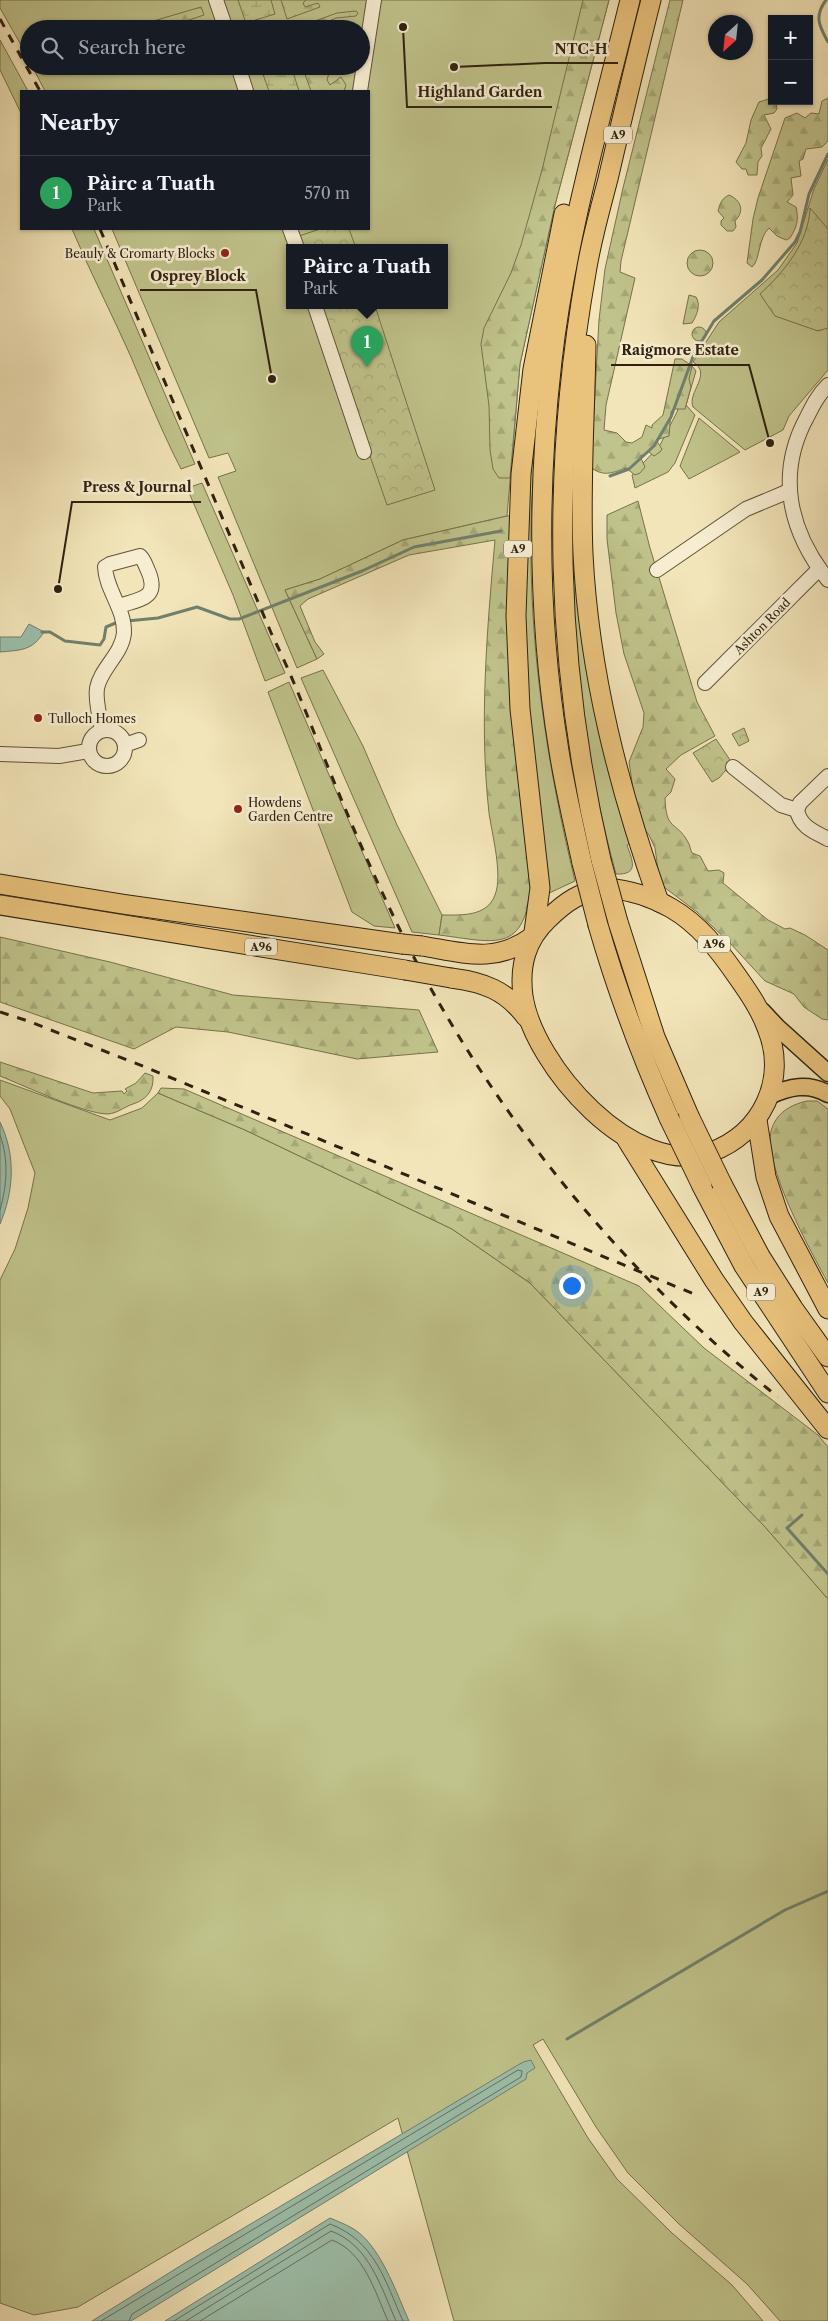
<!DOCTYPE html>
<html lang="en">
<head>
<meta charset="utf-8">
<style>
  :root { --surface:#171b24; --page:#242831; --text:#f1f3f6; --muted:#9ea1a6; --line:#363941; --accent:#b45309 }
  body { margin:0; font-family:"Libre Caslon Text",serif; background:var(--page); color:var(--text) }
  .controls { position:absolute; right:15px; top:15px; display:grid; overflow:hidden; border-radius:0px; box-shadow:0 1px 4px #0004 }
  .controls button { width:45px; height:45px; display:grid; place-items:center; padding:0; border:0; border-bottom:1px solid var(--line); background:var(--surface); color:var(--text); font:25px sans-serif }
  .compass { position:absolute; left:708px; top:15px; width:45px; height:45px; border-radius:50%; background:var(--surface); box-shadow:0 1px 4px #0004; rotate:207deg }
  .you { position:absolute; left:571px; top:1285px; width:18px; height:18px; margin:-12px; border:4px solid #fff; border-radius:50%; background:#1a73e8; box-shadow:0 0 0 8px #1a73e833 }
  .badge { display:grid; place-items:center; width:32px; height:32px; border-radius:50%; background:var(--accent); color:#fff; font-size:16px; font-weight:700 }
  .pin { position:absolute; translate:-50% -41px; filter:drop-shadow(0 1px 2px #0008) }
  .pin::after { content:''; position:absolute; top:26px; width:18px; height:15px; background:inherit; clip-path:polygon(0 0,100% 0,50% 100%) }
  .popup { position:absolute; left:286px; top:244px; width:162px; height:65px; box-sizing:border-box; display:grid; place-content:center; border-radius:0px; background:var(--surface); filter:drop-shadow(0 1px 4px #0005); font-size:16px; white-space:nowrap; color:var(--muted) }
  .popup b { font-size:19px; color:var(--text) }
  .popup::after { content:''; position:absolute; left:50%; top:100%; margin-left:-10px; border:10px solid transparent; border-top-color:var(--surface) }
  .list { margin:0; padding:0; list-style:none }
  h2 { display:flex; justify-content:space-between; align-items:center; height:65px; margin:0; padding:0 20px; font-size:21px }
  h2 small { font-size:16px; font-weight:400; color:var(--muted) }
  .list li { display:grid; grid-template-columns:32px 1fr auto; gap:15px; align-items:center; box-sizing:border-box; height:75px; padding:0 20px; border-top:1px solid var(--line) }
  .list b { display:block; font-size:19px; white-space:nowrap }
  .list p { margin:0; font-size:16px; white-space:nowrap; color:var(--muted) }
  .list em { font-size:16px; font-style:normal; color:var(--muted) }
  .icon { flex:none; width:28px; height:28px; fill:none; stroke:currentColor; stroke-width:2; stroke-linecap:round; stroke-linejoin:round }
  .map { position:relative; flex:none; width:828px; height:2321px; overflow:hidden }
  .search { position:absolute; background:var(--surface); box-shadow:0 1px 4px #0004; left:20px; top:20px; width:350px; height:55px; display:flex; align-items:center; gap:12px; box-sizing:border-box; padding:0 18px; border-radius:28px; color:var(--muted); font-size:19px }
  .panel { position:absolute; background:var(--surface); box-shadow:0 1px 4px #0004; left:20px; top:90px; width:350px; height:140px; border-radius:0px }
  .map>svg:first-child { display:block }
  .grass { fill:#c0c38b; stroke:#77724c; fill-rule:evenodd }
  .forest { fill:url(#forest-firs); stroke:#77724c }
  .wetland { fill:url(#wetland-marsh); stroke:#77724c }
  .park { fill:url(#park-crowns); stroke:#77724c }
  .water { fill:#9cbfab; stroke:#70806c }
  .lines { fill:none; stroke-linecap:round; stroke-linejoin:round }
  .shore { stroke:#65705c; stroke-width:1 }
  .stream { stroke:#70806c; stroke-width:3 }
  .minor-casing { stroke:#5f5239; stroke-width:16 }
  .major-casing { stroke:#2e210e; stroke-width:19 }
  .highway-casing { stroke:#2e210e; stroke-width:21 }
  .minor { stroke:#f7eed2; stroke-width:14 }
  .major { stroke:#e9c27c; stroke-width:16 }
  .highway { stroke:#e9c27c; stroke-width:19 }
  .rail { stroke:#2e210e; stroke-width:3; stroke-dasharray:9 9; stroke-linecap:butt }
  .highway-bridge-casing { stroke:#2e210e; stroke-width:21; stroke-linecap:butt }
  .highway-bridge { stroke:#e9c27c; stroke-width:19 }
  .poi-dot { fill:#8f2418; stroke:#f7eed2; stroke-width:2 }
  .labels { text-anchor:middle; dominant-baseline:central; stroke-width:5; stroke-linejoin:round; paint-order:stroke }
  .shield { fill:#f7eed2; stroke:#6a5e49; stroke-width:1 }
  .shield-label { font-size:11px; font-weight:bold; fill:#2e210e }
  .poi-label { font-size:12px; fill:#2e210e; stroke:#f7eed2; text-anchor:start }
  .street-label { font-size:12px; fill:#2e210e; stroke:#f7eed2 }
  .leader { fill:none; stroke:#2e210e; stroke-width:2 }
  .callout-dot { fill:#2e210e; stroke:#f7eed2; stroke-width:2 }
  .callout-label { font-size:14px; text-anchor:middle; font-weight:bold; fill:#2e210e; stroke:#f7eed2; stroke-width:5; stroke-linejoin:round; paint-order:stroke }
</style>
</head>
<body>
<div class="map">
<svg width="828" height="2321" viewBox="0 0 828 2321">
  <defs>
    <pattern id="forest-firs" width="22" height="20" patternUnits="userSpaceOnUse" patternTransform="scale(1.25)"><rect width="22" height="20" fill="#c0c38b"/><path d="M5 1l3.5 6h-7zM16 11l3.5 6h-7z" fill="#a5a777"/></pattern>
    <pattern id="wetland-marsh" width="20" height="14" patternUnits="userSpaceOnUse" patternTransform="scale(1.25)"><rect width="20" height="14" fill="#c0c38b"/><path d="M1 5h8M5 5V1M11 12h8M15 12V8" fill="none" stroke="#a5a777"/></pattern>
    <pattern id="park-crowns" width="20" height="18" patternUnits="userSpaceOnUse" patternTransform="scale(1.25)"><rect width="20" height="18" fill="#c0c38b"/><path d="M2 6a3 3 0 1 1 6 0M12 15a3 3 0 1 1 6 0" fill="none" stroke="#a5a777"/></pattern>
  </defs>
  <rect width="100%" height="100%" fill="#f2e5b9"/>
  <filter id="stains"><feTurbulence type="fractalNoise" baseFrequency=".004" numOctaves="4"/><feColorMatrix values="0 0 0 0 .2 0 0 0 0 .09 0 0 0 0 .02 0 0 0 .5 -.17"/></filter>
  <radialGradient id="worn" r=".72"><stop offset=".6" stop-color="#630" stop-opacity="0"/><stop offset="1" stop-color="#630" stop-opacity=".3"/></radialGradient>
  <g class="grass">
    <path d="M0,0H609L555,205L520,364L507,516L403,540L320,579L285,590L317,659L297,668L218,477L236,471L228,453L209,458L112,229H369V91H45L32,66H361V29H29V59L0,8ZM290,248H444V306H290Z"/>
    <path d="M0,40L28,91H21V113L0,70Z"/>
    <path d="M828,159V370L789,416L783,430L745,450L693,407C687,392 713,374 693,362L719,322L778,270L797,243L814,189Z"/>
    <path d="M72,229H94L195,464L181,469C162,432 147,395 131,357C112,314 90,272 72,229Z"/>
    <path d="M692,366L696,371L686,405L695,415L675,463L668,472L635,488L632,475L660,445L677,412Z"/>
    <path d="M535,417L538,421C536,456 531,492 531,527C529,647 547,765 575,881L545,895L524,673L521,584Z"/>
    <path d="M699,418L740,452L689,479L680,466Z"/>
    <path d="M572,440L575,484L631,843L627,845C632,860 640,875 616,874C590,779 576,683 571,584C569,537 572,488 572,440Z"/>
    <path d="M202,483L285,673L265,681L233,595L187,488Z"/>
    <path d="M323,670L363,746L397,825L442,915L439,935L412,932L301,678Z"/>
    <path d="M289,682L395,928L374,926L352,912L268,692Z"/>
    <path d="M0,1080L110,1120L142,1108L158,1093L245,1130L452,1229L530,1283L766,1528L828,1599V2321H780L747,2284L679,2224L628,2173L596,2127L543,2039L533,2045L588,2138L617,2179L672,2233L732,2285L763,2321H454L398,2118L78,2307L34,2315L0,2303V1280L15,1249L28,1208L35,1173L10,1109L0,1096Z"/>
  </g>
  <g class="forest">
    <path d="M281,0H306L303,3L305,7L318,3L320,7L287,19Z"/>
    <path d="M583,0H609L555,205L520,364L510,478H499L493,469L490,450L489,406L481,344L484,328L511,273L521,245L542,170Z"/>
    <path d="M670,0H683L621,261L620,272L635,278L606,405L604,430L617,433L626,442L632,443L642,437L646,425L652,428V425L663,415L675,359H682L692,366L689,379L691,387L685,409H673L671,412L669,436L656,440L662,449L660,452L654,456L649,452L640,456L645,467L640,473L635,475L626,468C614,472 605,477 593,469L591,465L599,320L605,269L623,188Z"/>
    <path d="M201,7L204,15L162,29H126Z"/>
    <path d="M356,11L358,13L356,16L336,18L311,29H293L337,13Z"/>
    <path d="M302,66H331L327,80L330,85L341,77L346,85L344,91H311Z"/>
    <path d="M772,98V101L776,103L777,109L774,113L764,115L771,129L761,148L762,156L758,162L757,175H748L746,169H742L736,162L746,143L751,120L759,102Z"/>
    <path d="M828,98V141L822,147L806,149L803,159L799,161L801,176L791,178L793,195L787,202L796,207C799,220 797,227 790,238L786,240L777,236L769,228C758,238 760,261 752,267L747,263L753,219L758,198L785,118L797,113L805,118L811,113L819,114L822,101Z"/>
    <path d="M729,195C741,200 745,211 735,221L736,227L733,231H727L721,225V221L724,218L718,211C720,204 721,199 729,195Z"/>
    <circle cx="700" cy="263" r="13"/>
    <path d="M689,295L696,297C701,305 697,315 692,323L683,324Z"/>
    <circle cx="699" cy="334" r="7"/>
    <path d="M638,501L650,548L697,702L715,736L681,755L666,769L675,779L671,792L665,798C666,832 676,820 688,842C690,845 690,849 692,853L700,856L708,871L719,870L724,873L723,883L768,920L785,929L790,928L805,935L828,950V1020L822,1019L804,1007L794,994L765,981L729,942L697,912L660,884L655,848L649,835L638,821L629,762L643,727L644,713L624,654L616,613L607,539V515Z"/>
    <path d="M507,516H512L531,883C525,955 495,942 439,935L442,915C461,915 487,917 495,895C503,875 492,834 489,813C479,723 487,630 495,540L409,555L308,599L300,606L315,642L324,654L317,659L285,590L320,579L403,540Z"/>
    <path d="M0,937L110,962L233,995L419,1010L438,1052L357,1059L228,1032L176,1027L134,1049L0,1002Z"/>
    <path d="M0,1062L93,1093L122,1091L124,1094L127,1091L125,1089L136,1083L145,1073L153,1076C154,1091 146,1100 133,1104C124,1107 118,1113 108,1114C84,1114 25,1086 0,1076Z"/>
    <path d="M161,1088L184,1089L639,1286L704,1348L818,1435L828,1447V1599L766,1528L530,1283L452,1229L245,1130L158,1093Z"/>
    <path d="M807,1101H817L828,1109V1283C811,1252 763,1165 771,1131C776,1113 790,1105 807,1101Z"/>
  </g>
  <g class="wetland">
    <path d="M238,0H271L275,14L246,23Z"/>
    <path d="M260,66H291L299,91H269Z"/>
  </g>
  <g class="park">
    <path d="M810,208L828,229V328L818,331L775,316L760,294C784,272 809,242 810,208Z"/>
    <path d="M320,229H349L356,248H299L296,237Z"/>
    <path d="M318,306H375L435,490L387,505Z"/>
    <path d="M744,728L749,741L739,746L732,734Z"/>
    <path d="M716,739L732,763L719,778L712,782L693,753Z"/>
  </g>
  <g class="water">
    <path d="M29,624L44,632C32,651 21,650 0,652V637H21Z"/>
    <path d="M0,1122C16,1155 14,1191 0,1224Z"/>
    <path d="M531,2060L535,2068L527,2073L526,2079L131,2321H92L185,2263L523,2062Z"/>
    <path d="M330,2218C337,2221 345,2224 352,2228C380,2244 396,2292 409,2321H165Z"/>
  </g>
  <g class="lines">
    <g class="shore">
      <path d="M0,1135C9,1160 7,1185 0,1210"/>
      <path d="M101,2321L518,2070L522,2071L521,2077L132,2314L129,2321"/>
      <path d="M174,2321L330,2224C375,2241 385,2281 403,2321"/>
      <path d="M186,2321L331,2231C369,2245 381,2287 396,2321"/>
      <path d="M200,2321L332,2240C364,2252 375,2292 388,2321"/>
    </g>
    <g class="stream">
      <path d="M826,0C814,16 819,26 828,42"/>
      <path d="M610,476L629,469L654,446L671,417L694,354L714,321L762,280L795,242L800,232L809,194L828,154"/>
      <path d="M127,621L158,618L197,607L230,619H239L362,571L414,547L501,531"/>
      <path d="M42,632H50L65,641L100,645L104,639L106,627L118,622"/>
      <path d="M802,1515L787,1528L828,1574"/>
      <path d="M567,2039L785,1910L828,1891"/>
    </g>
    <g class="minor-casing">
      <g id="minor">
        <path d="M216,0L226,29"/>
        <path d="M238,66L246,91"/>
        <path d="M360,91L374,0"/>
        <path d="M290,229L297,248"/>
        <path d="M315,306L364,452"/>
        <path d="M828,385C818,395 813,405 807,417C776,474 789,531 828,580"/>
        <path d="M657,570L746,509L789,491"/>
        <path d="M705,683L819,569"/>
        <circle cx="107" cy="748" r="18"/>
        <path d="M102,730C100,717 95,701 97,688C101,668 122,654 124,633C125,609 106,590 105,567L110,564L140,556C145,561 146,567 149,573C159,599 139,599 119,606"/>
        <path d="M125,745L139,740"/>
        <path d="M0,754L59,756L88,751"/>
        <path d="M733,767L781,805L797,810"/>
        <path d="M797,810L800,803L828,776"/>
        <path d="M797,810C800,827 815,832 828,839"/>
      </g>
    </g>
    <g class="major-casing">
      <g id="major">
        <path d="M762,1011L777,1027L828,1073"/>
        <path d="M769,1096C789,1087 808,1082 828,1094"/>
      </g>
    </g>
    <g class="highway-casing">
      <g id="highway">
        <path d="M586,345C585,415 580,485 583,554C589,674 619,789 659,902"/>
        <path d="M601,860C555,663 551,472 586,273C591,241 600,210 608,179C622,119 636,59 651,0"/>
        <path d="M582,863C574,826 565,789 559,751C538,623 537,490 552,361C566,238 601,119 630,0"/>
        <path d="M0,884L122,904L402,944"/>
        <path d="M606,888C630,890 650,896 671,908C699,924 719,950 737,976C749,993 760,1009 767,1028C788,1080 762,1133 711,1152C634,1180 533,1065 523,996C519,965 526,940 548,919C565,902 581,891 606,888Z"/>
        <path d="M0,905L405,970"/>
        <path d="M618,922L655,1037L689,1116"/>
        <path d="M598,925C617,991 641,1055 669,1118"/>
        <path d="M534,932L540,888L520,709L516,616L521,474L533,369L564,214"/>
        <path d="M422,946C464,953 495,964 532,937"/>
        <path d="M451,978C483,982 506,990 526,1017"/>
        <path d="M757,1120L766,1177L779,1216L828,1309"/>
        <path d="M627,1140L714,1280L743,1322L828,1429"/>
        <path d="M722,1184L760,1256L793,1308L828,1357"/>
        <path d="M702,1186L744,1266L828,1393"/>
      </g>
    </g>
    <use href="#minor" class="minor"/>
    <use href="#major" class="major"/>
    <use href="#highway" class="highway"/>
    <g class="rail">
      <path d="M0,19L40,91"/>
      <path d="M100,229L272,635C294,679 311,726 330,772C352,826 376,881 402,934C492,1114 621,1271 778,1397"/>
      <path d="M0,1012L28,1021L145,1067L694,1294"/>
    </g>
    <g class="highway-bridge-casing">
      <g id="highway-bridge">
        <path d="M601,860L618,922"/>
        <path d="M582,863L598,925"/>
        <path d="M402,944L422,946"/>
        <path d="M405,970L451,978"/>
        <path d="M689,1116L722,1184"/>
        <path d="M669,1118L702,1186"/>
      </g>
    </g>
    <use href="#highway-bridge" class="highway-bridge"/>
  </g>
  <g class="poi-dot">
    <circle cx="225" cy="253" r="5"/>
    <circle cx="38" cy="718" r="5"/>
    <circle cx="238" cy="809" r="5"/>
  </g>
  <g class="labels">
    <g class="shield">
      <rect x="604" y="126.5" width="28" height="17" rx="4"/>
      <rect x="504" y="540.5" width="28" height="17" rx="4"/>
      <rect x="698" y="935.5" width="32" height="17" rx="4"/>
      <rect x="245" y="938.5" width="32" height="17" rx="4"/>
      <rect x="747" y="1283.5" width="28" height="17" rx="4"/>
    </g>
    <g class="shield-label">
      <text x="618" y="135">A9</text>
      <text x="518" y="549">A9</text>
      <text x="714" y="944">A96</text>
      <text x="261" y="947">A96</text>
      <text x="761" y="1292">A9</text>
    </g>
    <g class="poi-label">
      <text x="215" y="253" text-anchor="end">Beauly &amp; Cromarty Blocks</text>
      <text x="48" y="718">Tulloch Homes</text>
      <text x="248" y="802">Howdens<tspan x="248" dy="14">Garden Centre</tspan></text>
    </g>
    <g class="street-label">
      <text transform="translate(762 626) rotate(-45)">Ashton Road</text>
    </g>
  </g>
  <path class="leader" d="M454 67L545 63H618M403 27L407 107H552M272 379L256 290H140M770 443L749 365H611M58 589L72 502H201"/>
  <g class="callout-dot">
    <circle cx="454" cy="67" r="5"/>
    <circle cx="403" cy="27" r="5"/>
    <circle cx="272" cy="379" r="5"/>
    <circle cx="770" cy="443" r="5"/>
    <circle cx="58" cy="589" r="5"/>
  </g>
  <g class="callout-label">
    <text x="581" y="54">NTC-H</text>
    <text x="480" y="97">Highland Garden</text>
    <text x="198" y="281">Osprey Block</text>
    <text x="680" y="355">Raigmore Estate</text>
    <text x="137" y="492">Press &amp; Journal</text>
  </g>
  <rect width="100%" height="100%" filter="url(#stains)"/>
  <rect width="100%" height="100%" fill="url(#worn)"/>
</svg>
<div class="controls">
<button>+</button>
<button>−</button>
</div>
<svg class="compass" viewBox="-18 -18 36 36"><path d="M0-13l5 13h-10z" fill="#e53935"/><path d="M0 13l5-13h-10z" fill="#9ea1a6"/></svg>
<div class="you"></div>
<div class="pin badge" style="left:367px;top:367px;background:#2e9e5b">1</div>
<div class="popup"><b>Pàirc a Tuath</b>Park</div>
<div class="search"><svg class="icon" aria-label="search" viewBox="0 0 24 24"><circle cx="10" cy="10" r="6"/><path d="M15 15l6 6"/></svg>Search here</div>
<section class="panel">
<h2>Nearby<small></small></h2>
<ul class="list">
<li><span class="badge" style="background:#2e9e5b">1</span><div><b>Pàirc a Tuath</b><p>Park</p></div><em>570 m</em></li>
</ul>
</section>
</div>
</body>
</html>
